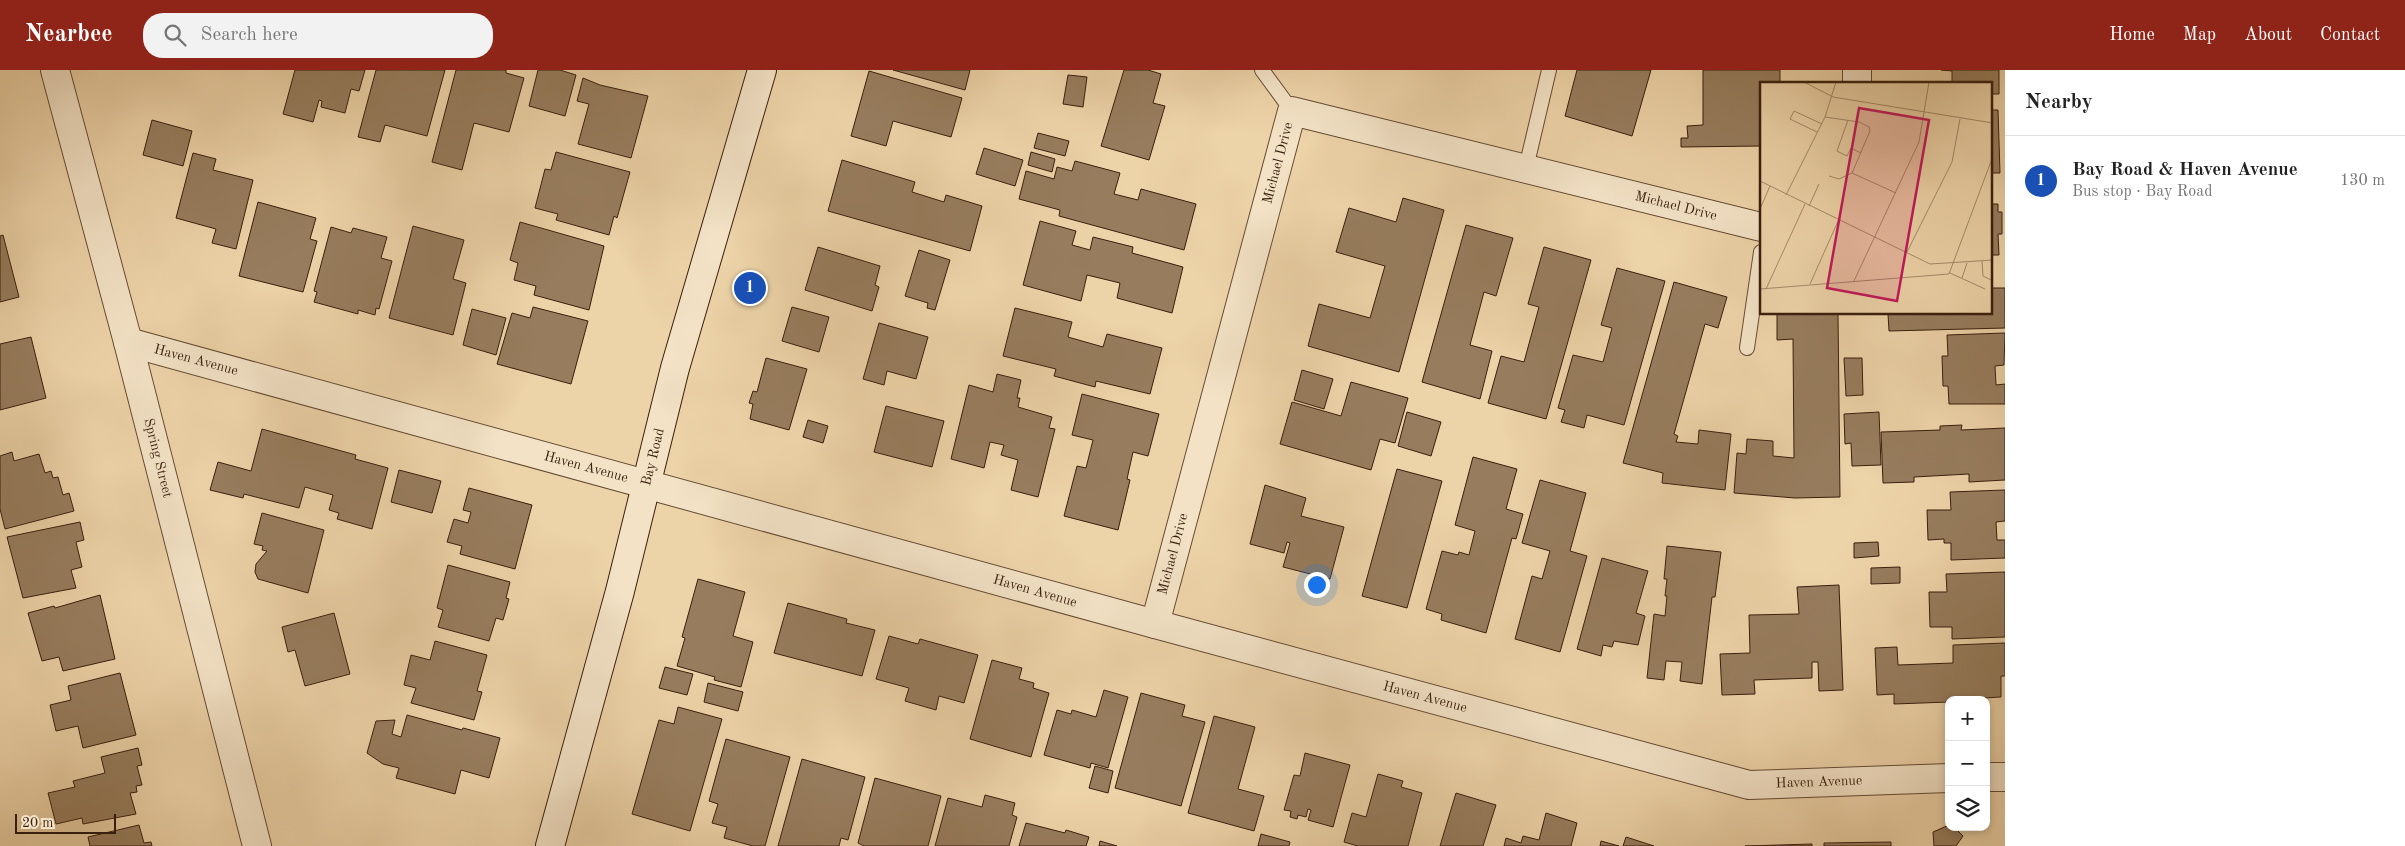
<!DOCTYPE html>
<html lang="en">
<head>
<meta charset="utf-8">
<style>
  :root { --surface:#fff; --page:#f2f2f2; --text:#222; --muted:#767676; --line:#e0e0e0; --accent:#8f2418 }
  body { margin:0; font-family:"Old Standard TT",serif; background:var(--page); color:var(--text) }
  .controls { position:absolute; right:15px; bottom:15px; display:grid; overflow:hidden; border-radius:10px; box-shadow:0 2px 8px #0003 }
  .controls button { width:45px; height:45px; display:grid; place-items:center; padding:0; border:0; border-bottom:1px solid var(--line); background:var(--surface); color:var(--text); font:25px sans-serif }
  .scale { position:absolute; left:15px; bottom:12px; width:101px; box-sizing:border-box; padding-left:5px; border:2px solid #391f0e; border-top:0; font-size:14px; line-height:18px; white-space:nowrap; color:#391f0e; -webkit-text-stroke:4px #f3e2c6; paint-order:stroke }
  .you { position:absolute; left:1316px; top:514px; width:18px; height:18px; margin:-12px; border:4px solid #fff; border-radius:50%; background:#1a73e8; box-shadow:0 0 0 8px #1a73e833 }
  .badge { display:grid; place-items:center; width:32px; height:32px; border-radius:50%; background:var(--accent); color:#fff; font-size:16px; font-weight:700 }
  .pin { position:absolute; translate:-50% -50%; border:2px solid #fff; box-shadow:0 1px 5px #0006 }
  .list { margin:0; padding:0; list-style:none }
  h2 { display:flex; justify-content:space-between; align-items:center; height:65px; margin:0; padding:0 20px; font-size:21px }
  h2 small { font-size:16px; font-weight:400; color:var(--muted) }
  .list li { display:grid; grid-template-columns:32px 1fr auto; gap:15px; align-items:center; box-sizing:border-box; height:90px; padding:0 20px; border-top:1px solid var(--line) }
  .list b { display:block; font-size:19px; white-space:nowrap }
  .list p { margin:0; font-size:16px; white-space:nowrap; color:var(--muted) }
  .list em { font-size:16px; font-style:normal; color:var(--muted) }
  .icon { flex:none; width:28px; height:28px; fill:none; stroke:currentColor; stroke-width:2; stroke-linecap:round; stroke-linejoin:round }
  .map { position:relative; flex:none; width:2005px; height:776px; overflow:hidden }
  header { display:flex; align-items:center; gap:30px; box-sizing:border-box; height:70px; padding:0 25px; background:var(--accent); color:#fff }
  header strong { font-size:24px }
  nav { display:flex; gap:28px; margin-inline-start:auto; font-size:18px }
  .search { width:350px; height:45px; background:var(--page); display:flex; align-items:center; gap:12px; box-sizing:border-box; padding:0 18px; border-radius:20px; color:var(--muted); font-size:19px }
  main { display:flex }
  aside { flex:1; background:var(--surface) }
  .map>svg:first-child { display:block }
  .building { fill:#977d5e; stroke:#391f0e }
  .lines { fill:none; stroke-linecap:round; stroke-linejoin:round }
  .lane-casing { stroke:#664c34; stroke-width:16 }
  .street-casing { stroke:#664c34; stroke-width:30 }
  .secondary-casing { stroke:#391f0e; stroke-width:30 }
  .lane { stroke:#f3e2c6; stroke-width:14 }
  .street { stroke:#f3e2c6; stroke-width:28 }
  .secondary { stroke:#f3e2c6; stroke-width:28 }
  .labels { text-anchor:middle; dominant-baseline:central; stroke-width:4; stroke-linejoin:round; paint-order:stroke }
  .street-label { font-size:14px; fill:#391f0e; stroke:#f3e2c6 }
  .inset-road { fill:none; stroke:#a58b6a; stroke-width:1 }
  .view { fill:#c2185b; fill-opacity:0.15; stroke:#c2185b; stroke-width:2.5 }
  .inset-edge { fill:none; stroke:#391f0e; stroke-width:2.5 }
</style>
</head>
<body>
<header>
<strong>Nearbee</strong>
<div class="search"><svg class="icon" aria-label="search" viewBox="0 0 24 24"><circle cx="10" cy="10" r="6"/><path d="M15 15l6 6"/></svg>Search here</div>
<nav><a>Home</a><a>Map</a><a>About</a><a>Contact</a></nav>
</header>
<main>
<div class="map">
<svg width="2005" height="776" viewBox="0 0 2005 776">
  <rect width="100%" height="100%" fill="#edd3a8"/>
  <filter id="stains"><feTurbulence type="fractalNoise" baseFrequency=".004" numOctaves="4"/><feColorMatrix values="0 0 0 0 .2 0 0 0 0 .09 0 0 0 0 .02 0 0 0 .5 -.17"/></filter>
  <radialGradient id="worn" r=".72"><stop offset=".6" stop-color="#630" stop-opacity="0"/><stop offset="1" stop-color="#630" stop-opacity=".3"/></radialGradient>
  <g class="building">
    <path d="M295,0H365L359,21L351,19L345,43L321,37L322,31L319,30L313,52L283,44Z"/>
    <path d="M376,0H445L427,66L385,55L380,72L358,67Z"/>
    <path d="M456,0H506V3L524,8L509,62L474,53L462,100L432,92Z"/>
    <path d="M538,0H560L576,5L565,46L529,36Z"/>
    <path d="M893,0H970L965,20Z"/>
    <path d="M1124,0H1148L1161,4L1153,33L1165,36L1149,90L1101,76Z"/>
    <path d="M1577,0H1651L1632,66L1565,46Z"/>
    <path d="M1703,0H1780V14H1761V76L1681,77V68H1688L1687,56L1703,55Z"/>
    <path d="M1941,0H1999V24H1991V14H1952V1Z"/>
    <path d="M869,1L962,28L951,67L893,51L886,76L851,66Z"/>
    <path d="M1068,5L1087,7L1083,37L1063,34Z"/>
    <path d="M583,8L600,15L648,26L631,88L578,74L589,34L577,31Z"/>
    <path d="M1991,40H1998L2000,103H1991Z"/>
    <path d="M152,50L192,61L183,96L143,85Z"/>
    <path d="M1038,63L1069,71L1065,86L1034,78Z"/>
    <path d="M984,78L1023,90L1015,116L976,104Z"/>
    <path d="M556,82L630,102L617,148L614,146L609,165L556,150L558,144L535,138L545,99L551,100Z"/>
    <path d="M1031,82L1055,89L1052,102L1028,95Z"/>
    <path d="M193,83L216,89L213,100L253,110L236,179L212,173L216,159L176,148Z"/>
    <path d="M842,90L915,112L912,122L944,132L946,125L982,136L970,181L828,141Z"/>
    <path d="M1075,91L1120,103L1114,124L1138,130L1141,119L1196,134L1184,180L1059,146L1060,140L1019,129L1026,101L1054,109L1057,97L1072,101Z"/>
    <path d="M1403,128L1444,140L1399,302L1308,276L1319,234L1370,248L1385,196L1336,182L1349,138L1396,152Z"/>
    <path d="M258,132L316,148L310,169L317,171L303,222L239,206Z"/>
    <path d="M1991,134H1998V142H2002V164H1998L1999,185H1991Z"/>
    <path d="M1040,151L1076,161L1072,175L1090,180L1093,167L1133,177L1132,183L1183,197L1172,243L1117,228L1120,213L1087,205L1081,231L1023,215Z"/>
    <path d="M520,152L604,176L589,240L534,225L536,216L514,210L518,193L510,190Z"/>
    <path d="M1466,155L1513,168L1496,226L1484,222L1470,275L1492,281L1480,329L1422,312Z"/>
    <path d="M413,156L464,170L453,209L466,213L453,265L389,248Z"/>
    <path d="M331,157L351,163L353,158L387,167L381,188L392,191L379,239L376,238L375,245L358,240V244L314,232L317,222L314,221Z"/>
    <path d="M3,165L19,227L0,232V166Z"/>
    <path d="M818,177L880,196L875,215L879,217L872,241L805,220Z"/>
    <path d="M1544,177L1591,190L1546,349L1488,333L1501,286L1524,292L1539,237L1528,234Z"/>
    <path d="M919,180L950,190L935,240L927,238L928,233L905,226Z"/>
    <path d="M1617,198L1665,211L1624,355L1587,345L1584,358L1561,352L1565,340L1558,338L1573,285L1603,292L1612,258L1601,255Z"/>
    <path d="M1674,212L1727,227L1718,258L1705,254L1674,364L1678,366L1676,372L1698,374L1699,360L1731,364L1725,420L1662,413L1663,403L1623,393Z"/>
    <path d="M1991,218H2005V258L1889,261L1888,244H1991Z"/>
    <path d="M533,237L588,251L571,314L497,294L512,243L530,248Z"/>
    <path d="M792,237L829,247L819,282L782,271Z"/>
    <path d="M1015,238L1072,252L1068,267L1103,277L1107,264L1162,278L1150,324L1096,311L1095,317L1054,306L1056,299L1003,286Z"/>
    <path d="M472,239L506,248L496,285L463,275Z"/>
    <path d="M1777,244H1838L1840,427L1795,428L1734,423L1737,383L1746,384L1747,369L1773,371V386L1794,388L1793,269L1777,270Z"/>
    <path d="M879,253L928,267L916,309L887,301L884,315L863,309Z"/>
    <path d="M2005,263L2004,295L1995,296L1996,315L2005,314V334H1949L1948,316H1943L1942,286H1948L1947,265Z"/>
    <path d="M31,267L46,328L0,340V274Z"/>
    <path d="M766,288L807,299L789,360L750,349L753,334L749,333L753,321L757,322Z"/>
    <path d="M1844,288H1862L1863,325L1846,326Z"/>
    <path d="M1302,300L1333,309L1324,339L1294,330Z"/>
    <path d="M997,304L1021,310L1017,328H1020L1018,337L1052,347L1049,358L1055,359L1038,427L1011,420L1018,390L1001,385L1004,375L990,372L984,398L951,389L969,315L993,322Z"/>
    <path d="M1351,312L1408,328L1395,373L1380,369L1371,400L1280,374L1292,332L1341,346Z"/>
    <path d="M1082,324L1159,344L1148,386L1133,382L1127,409L1130,410L1118,460L1064,446L1077,396L1086,398L1093,370L1072,365Z"/>
    <path d="M886,336L944,351L932,397L874,382Z"/>
    <path d="M1407,342L1441,352L1431,386L1398,376Z"/>
    <path d="M1879,342L1881,395L1852,396L1851,373L1845,374L1844,344Z"/>
    <path d="M808,350L828,356L823,373L803,367Z"/>
    <path d="M1962,355L1961,360L2005,358V410L1969,412V404L1914,407V412L1883,413L1881,362L1940,360V356Z"/>
    <path d="M262,359L356,385L355,389L388,398L372,459L337,449L339,443L329,440L333,425L305,417L299,438L244,424L243,428L210,420L218,392L251,401Z"/>
    <path d="M12,382L14,391L39,384L45,403L51,401L53,408L58,407L63,425L69,423L74,441L5,459L0,439V386Z"/>
    <path d="M1473,387L1517,399L1506,439L1523,444L1516,469L1512,468L1486,563L1441,550L1442,544L1426,539L1442,481L1458,485L1459,482L1469,485L1475,461L1455,455Z"/>
    <path d="M1397,399L1442,411L1407,538L1362,526Z"/>
    <path d="M399,400L441,411L432,443L391,432Z"/>
    <path d="M1540,410L1586,423L1570,481L1587,486L1560,582L1515,569L1532,506L1542,509L1550,481L1522,473Z"/>
    <path d="M1265,415L1306,428L1301,446L1344,457L1330,509L1283,497L1290,473L1287,472L1284,483L1250,474Z"/>
    <path d="M469,418L532,435L515,499L460,484L462,476L447,472L454,449L468,453L471,442L463,440Z"/>
    <path d="M2005,420V451L1996,452L1997,470H2005V488L1951,490V473H1944V469L1928,470L1927,440H1951L1950,422Z"/>
    <path d="M262,443L324,460L308,523L258,509L255,502L256,494L267,481L262,480L263,476L254,474Z"/>
    <path d="M80,452L84,470L76,472L82,497L71,500L76,518L23,528L7,467Z"/>
    <path d="M1878,472L1879,486L1854,488V473Z"/>
    <path d="M1667,476L1721,482L1715,527H1712L1702,614L1680,611L1682,592L1666,591L1664,610L1647,608L1654,544L1665,546L1667,526H1665L1667,509H1664Z"/>
    <path d="M1602,488L1648,501L1636,543L1645,546L1638,575L1614,571L1612,577L1603,575L1601,586L1577,579Z"/>
    <path d="M448,495L510,512L506,528L509,529L503,550L496,548L489,571L438,557L443,540L437,538Z"/>
    <path d="M1900,497V513L1871,514V498Z"/>
    <path d="M2005,502V567L1952,569V557H1930L1929,522H1947L1946,504Z"/>
    <path d="M698,509L745,522L733,566L753,572L741,617L714,610L715,607L677,596L685,568L682,567Z"/>
    <path d="M1839,515L1843,620L1819,621L1818,592H1812V608L1754,610L1755,624L1722,625L1720,584L1750,583L1749,545L1799,544L1797,517Z"/>
    <path d="M100,525L115,589L63,601L59,587L42,591L28,543L54,536L55,538Z"/>
    <path d="M788,533L847,549L846,553L875,560L862,606L774,583Z"/>
    <path d="M334,543L350,604L305,616L295,580L288,582L282,557Z"/>
    <path d="M889,566L918,574L920,569L978,585L964,633L939,626L936,640L905,631L909,618L876,609Z"/>
    <path d="M435,571L487,585L477,621L482,622L474,650L411,633L416,618L404,615L411,585L430,590Z"/>
    <path d="M2005,573V606H2001V627L1949,630V632L1894,634V624L1877,625L1875,578L1897,577L1898,595L1953,593V575Z"/>
    <path d="M992,590L1022,598L1019,609L1034,613L1033,618L1049,623L1031,687L970,669Z"/>
    <path d="M665,597L693,604L687,625L659,618Z"/>
    <path d="M120,603L136,665L83,678L78,656L56,661L50,635L71,630L68,616Z"/>
    <path d="M708,613L743,622L738,641L704,632Z"/>
    <path d="M1104,620L1128,627L1108,698L1091,693L1090,698L1044,685L1057,640L1071,644L1072,640L1096,647Z"/>
    <path d="M1141,623L1185,635L1182,646L1205,652L1181,736L1115,718Z"/>
    <path d="M678,637L722,649L690,761L632,744L659,650L674,654Z"/>
    <path d="M407,645L462,660L463,658L500,668L489,708L461,700L455,724L396,708L399,698L383,694L367,683L376,651L395,650L392,664L401,667Z"/>
    <path d="M1214,646L1255,657L1238,719L1264,726L1254,761L1188,743Z"/>
    <path d="M726,669L790,687L765,776H753L724,768L727,757L712,753L718,734L709,731Z"/>
    <path d="M138,678L142,695L137,696L142,715L136,716L137,722L130,723L136,744L83,754L82,748L56,754L48,723L75,717L73,711L105,703L101,687Z"/>
    <path d="M1305,683L1350,695L1333,757L1308,750L1311,740L1308,739L1306,747L1298,745L1297,749L1290,747L1291,741L1284,740L1294,705L1300,706Z"/>
    <path d="M802,689L865,707L848,770L841,768L839,776H778Z"/>
    <path d="M1095,696L1113,701L1108,723L1089,718Z"/>
    <path d="M1378,704L1403,711L1401,717L1422,723L1408,776H1358L1344,772L1352,743L1366,747Z"/>
    <path d="M875,708L941,726L928,776H864L858,773Z"/>
    <path d="M1456,723L1496,735L1483,776H1440Z"/>
    <path d="M985,725L1015,733L1012,745L1017,747L1009,776H935L948,728L982,737Z"/>
    <path d="M1546,743L1577,753L1571,776H1504L1506,768L1521,773L1523,766L1539,770Z"/>
    <path d="M1026,753L1065,763L1066,760L1089,767L1086,776H1019Z"/>
    <path d="M139,755L144,773L151,772L152,776H90L88,767Z"/>
    <path d="M1949,755V757H1954L1963,766L1956,776H1934L1933,762Z"/>
    <path d="M1261,764L1290,772L1289,776H1258Z"/>
    <path d="M1626,767L1654,776H1623Z"/>
    <path d="M1100,771L1117,776H1099Z"/>
    <path d="M1601,771L1619,776H1600Z"/>
    <path d="M1891,772V776H1824V773Z"/>
    <path d="M1812,774V776H1745Z"/>
  </g>
  <g class="lines">
    <g class="lane-casing">
      <g id="lane">
        <path d="M1262,0L1292,41"/>
        <path d="M1526,98L1549,0"/>
        <path d="M1747,278L1761,182"/>
      </g>
    </g>
    <g class="street-casing">
      <g id="street">
        <path d="M55,0L128,272L257,776"/>
        <path d="M1857,0V14"/>
        <path d="M128,272L1155,554L1749,715L1949,708"/>
        <path d="M1155,554L1292,41L1761,157"/>
        <path d="M1986,707H2005"/>
      </g>
    </g>
    <g class="secondary-casing">
      <path id="secondary" d="M550,776L620,521L675,298L762,0"/>
    </g>
    <use href="#lane" class="lane"/>
    <use href="#street" class="street"/>
    <use href="#secondary" class="secondary"/>
  </g>
  <g class="labels">
    <g class="street-label">
      <text transform="translate(1278 93) rotate(-75)">Michael Drive</text>
      <text transform="translate(1676 136) rotate(14)">Michael Drive</text>
      <text transform="translate(196 290) rotate(15)">Haven Avenue</text>
      <text transform="translate(653 387) rotate(-76)">Bay Road</text>
      <text transform="translate(158 388) rotate(76)">Spring Street</text>
      <text transform="translate(586 397) rotate(15)">Haven Avenue</text>
      <text transform="translate(1173 484) rotate(-75)">Michael Drive</text>
      <text transform="translate(1035 521) rotate(16)">Haven Avenue</text>
      <text transform="translate(1425 627) rotate(15)">Haven Avenue</text>
      <text transform="translate(1819 712) rotate(-2)">Haven Avenue</text>
    </g>
  </g>
  <g transform="translate(1760 12)">
    <rect width="232" height="232" fill="#edd3a8"/>
    <path class="inset-road" d="M44,0L73,15L233,41M65,35L99,40L109,45L110,49L92,91L136,111M88,38L77,69L87,74L91,66L101,71M57,50L30,37L34,29L62,42M69,94L79,97L92,91M0,99L170,182L233,178M26,113L65,35L76,0M49,124L59,102M0,127L10,104M147,170L192,80L200,37M222,179L223,194L233,199M190,191L225,207M202,196L207,181M94,199L159,60L169,0M50,202L79,137M0,207L189,192L233,74M6,207L45,122"/>
    <path class="view" d="M99,26L169,38L137,219L67,206Z"/>
    <rect width="232" height="232" class="inset-edge"/>
  </g>
  <rect width="100%" height="100%" filter="url(#stains)"/>
  <rect width="100%" height="100%" fill="url(#worn)"/>
</svg>
<div class="controls">
<button>+</button>
<button>−</button>
<button><svg class="icon" aria-label="layers" viewBox="0 0 24 24"><path d="M12 4l9 5-9 5-9-5zM3 14l9 5 9-5"/></svg></button>
</div>
<div class="scale">20 m</div>
<div class="you"></div>
<div class="pin badge" style="left:750px;top:218px;background:#1a4fb4">1</div>
</div>
<aside>
<h2>Nearby<small></small></h2>
<ul class="list">
<li><span class="badge" style="background:#1a4fb4">1</span><div><b>Bay Road &amp; Haven Avenue</b><p>Bus stop · Bay Road</p></div><em>130 m</em></li>
</ul>
</aside>
</main>
</body>
</html>
